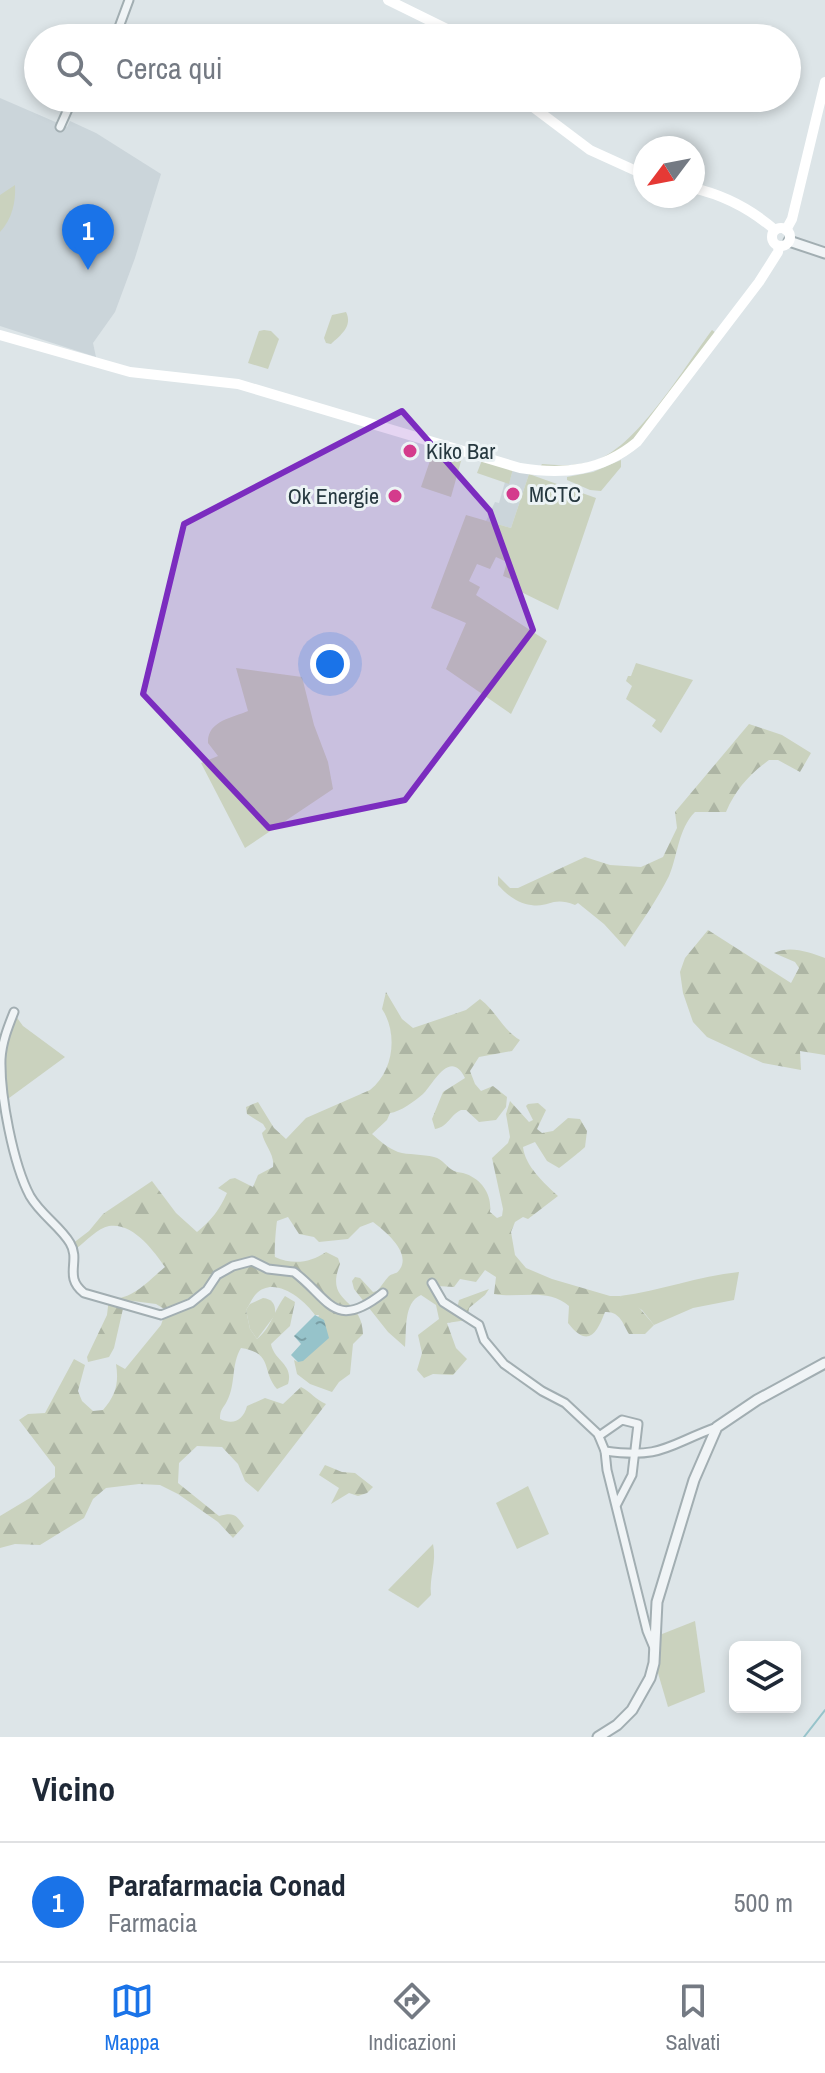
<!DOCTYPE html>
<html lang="it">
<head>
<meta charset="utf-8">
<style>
  :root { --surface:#fff; --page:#f6f6f7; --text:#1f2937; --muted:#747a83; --line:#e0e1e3; --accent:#1a73e8 }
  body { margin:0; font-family:"Archivo Narrow",sans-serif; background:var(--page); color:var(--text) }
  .controls { position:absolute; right:24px; bottom:24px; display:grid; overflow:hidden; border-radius:12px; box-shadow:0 4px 12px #0003 }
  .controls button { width:72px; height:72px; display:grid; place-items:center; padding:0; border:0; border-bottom:2px solid var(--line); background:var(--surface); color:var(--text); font:40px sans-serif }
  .compass { position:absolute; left:633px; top:136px; width:72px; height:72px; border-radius:50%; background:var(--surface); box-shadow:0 4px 12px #0003; rotate:238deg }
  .you { position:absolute; left:330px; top:664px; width:28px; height:28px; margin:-20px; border:6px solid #fff; border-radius:50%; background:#1a73e8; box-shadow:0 0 0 12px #1a73e833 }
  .badge { display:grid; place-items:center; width:52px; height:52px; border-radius:50%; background:var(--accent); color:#fff; font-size:26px; font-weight:700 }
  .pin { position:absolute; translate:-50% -66px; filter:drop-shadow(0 2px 4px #0008) }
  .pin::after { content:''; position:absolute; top:42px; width:28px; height:24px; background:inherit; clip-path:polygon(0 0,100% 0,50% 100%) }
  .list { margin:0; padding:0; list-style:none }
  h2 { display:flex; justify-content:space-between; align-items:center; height:104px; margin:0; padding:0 32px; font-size:34px }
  h2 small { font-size:26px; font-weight:400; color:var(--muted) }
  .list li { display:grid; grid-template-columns:52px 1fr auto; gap:24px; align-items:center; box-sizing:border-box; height:120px; padding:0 32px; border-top:2px solid var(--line) }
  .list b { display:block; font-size:30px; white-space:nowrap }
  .list p { margin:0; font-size:26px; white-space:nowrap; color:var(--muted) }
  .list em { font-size:26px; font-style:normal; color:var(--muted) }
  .icon { flex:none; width:44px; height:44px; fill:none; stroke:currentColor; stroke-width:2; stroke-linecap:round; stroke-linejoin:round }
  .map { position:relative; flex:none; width:825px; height:1737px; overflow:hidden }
  .search { position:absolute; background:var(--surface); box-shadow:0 4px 12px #0003; left:24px; right:24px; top:24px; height:88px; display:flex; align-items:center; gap:20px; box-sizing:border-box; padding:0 28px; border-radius:44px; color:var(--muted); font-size:30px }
  .sheet { height:224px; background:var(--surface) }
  nav { display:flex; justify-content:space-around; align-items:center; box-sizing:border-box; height:112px; border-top:2px solid var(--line); background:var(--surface); font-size:22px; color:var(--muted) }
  nav a { display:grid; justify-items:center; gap:4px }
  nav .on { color:var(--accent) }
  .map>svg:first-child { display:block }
  .built { fill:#cbd5da }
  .green { fill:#cad2be }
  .forest { fill:url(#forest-firs) }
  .water { fill:url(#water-ripples) }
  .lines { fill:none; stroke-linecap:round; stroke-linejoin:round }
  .stream { stroke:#96c3ca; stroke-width:2 }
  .minor-casing { stroke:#a2aeb2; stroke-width:11 }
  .tertiary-casing { stroke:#a2aeb2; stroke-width:13 }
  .minor { stroke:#f0f4f6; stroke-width:7 }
  .tertiary { stroke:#f0f4f6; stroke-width:9 }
  .secondary { stroke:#fff; stroke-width:10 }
  .marked { fill:#7b2cbf; fill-opacity:0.2; stroke:#7b2cbf; stroke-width:6; stroke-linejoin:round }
  .poi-dot { fill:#d43b8c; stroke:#ecf3f5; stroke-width:3 }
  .labels { text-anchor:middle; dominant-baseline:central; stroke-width:6; stroke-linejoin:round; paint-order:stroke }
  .poi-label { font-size:22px; fill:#26383f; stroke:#ecf3f5; text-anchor:start }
</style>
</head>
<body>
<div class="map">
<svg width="825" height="1737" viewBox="0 0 825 1737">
  <defs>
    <pattern id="forest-firs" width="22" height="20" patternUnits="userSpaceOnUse" patternTransform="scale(2)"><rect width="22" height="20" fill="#cad2be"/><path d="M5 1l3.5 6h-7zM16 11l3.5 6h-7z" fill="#adb5a4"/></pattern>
    <pattern id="water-ripples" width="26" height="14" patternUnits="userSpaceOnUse" patternTransform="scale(2)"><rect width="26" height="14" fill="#96c3ca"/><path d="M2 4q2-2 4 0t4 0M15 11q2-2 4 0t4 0" fill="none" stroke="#7a9fa5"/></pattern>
  </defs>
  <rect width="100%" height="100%" fill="#dde5e8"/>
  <g class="built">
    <path d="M0,98L67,127L70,121L96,133L161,174L135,258L115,312L93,343L96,357L0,326Z"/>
    <path d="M513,469L529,474L511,528L486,521L495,502L499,503L505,482L509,483Z"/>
  </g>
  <g class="green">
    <path d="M15,185C16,202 12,219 0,232V195Z"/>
    <path d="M346,312C353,326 341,335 331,344L326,343L324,338L332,315Z"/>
    <path d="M264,330L271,331L279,339L268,369L248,363L259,331Z"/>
    <path d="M712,330L716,333L641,432C608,464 585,467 540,467L542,464C561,466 579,466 597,460C639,444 685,366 712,330Z"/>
    <path d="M435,446L463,454L451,497L421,487Z"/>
    <path d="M482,460L513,469L509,484L477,473Z"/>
    <path d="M621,460V467L601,491L590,490L567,480V477L593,472Z"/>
    <path d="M529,474L596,498L558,610L515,589L513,580L503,576L507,562L496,557L490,569L477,564L469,581L480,587L476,595L547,641L511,714L446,669L466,623L431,608L466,515L511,528Z"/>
    <path d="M636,663L693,680L661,733L652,726L656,720L626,699L632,686L626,681L628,676H631Z"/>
    <path d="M236,668L302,677L314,725L328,762L333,789L245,848L201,763L218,756L208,743C207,721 232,718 248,711Z"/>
    <path d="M15,1015L23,1026L65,1057L5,1101L2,1052Z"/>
    <path d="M739,1272L734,1300L693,1308L654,1325L642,1310L620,1296C660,1291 698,1276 739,1272Z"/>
    <path d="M263,1298C273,1299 276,1305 275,1315L257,1339L250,1329L246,1310L250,1304Z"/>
    <path d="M528,1486L549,1534L517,1549L496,1503Z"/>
    <path d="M433,1544C437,1562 429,1577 431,1595L418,1608L388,1590Z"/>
    <path d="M695,1621L705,1692L668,1707L655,1663L657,1636Z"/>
  </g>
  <g class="forest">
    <path d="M749,724L782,735L811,753L800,772L778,760H769C749,775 736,789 726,812H695C678,829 678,855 669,876C657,900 640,924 625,947L604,924L578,903L575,905C552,896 550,908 531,905C518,904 506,894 498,885V876L510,888H518L585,857L610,865L641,867L663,857L677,828L675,812Z"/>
    <path d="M708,930L791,983L799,968L795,962L774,953C790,945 809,952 825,958V1055L800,1051L801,1070L763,1063L707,1037L693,1022L683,993L680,972L685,958Z"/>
    <path d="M386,992L402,1019L413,1028L466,1010L480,999C496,1011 503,1030 520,1040L512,1051L479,1057L470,1071L475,1084L481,1091L493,1086L507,1097L506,1107L496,1120L479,1122L466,1110H461C450,1115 448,1127 435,1129L432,1119L443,1092L465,1078C450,1047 432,1086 423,1094C415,1101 400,1112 390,1113L387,1120L372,1134C380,1141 388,1148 398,1152C408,1155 423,1154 434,1157C443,1159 446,1167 454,1171C458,1173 462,1172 466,1174C483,1180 492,1196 490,1212L497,1218L502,1216L503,1209L492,1158L508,1143L510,1137L506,1114L510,1101L529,1122L533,1120L526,1106L528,1104L538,1103L546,1110L537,1129L542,1133L553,1131L568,1118L580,1119L587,1131L585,1147C582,1150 561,1167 559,1168L547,1161L535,1142L523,1147C525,1166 544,1183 558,1196L528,1219L523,1217L515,1222L511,1232L515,1255L526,1268L552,1279L610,1296H620L635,1303L654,1325L645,1334H629C623,1324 620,1311 605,1312C597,1333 588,1349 568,1323L569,1306C547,1287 519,1299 494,1294L496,1277L485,1270L476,1282L460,1279L454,1287L437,1286L442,1299L457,1309L459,1300L489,1289L485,1295L469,1308L467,1320L447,1323L456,1348L467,1359L453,1375L433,1374L424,1378L417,1370L422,1353L418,1335L439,1319L436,1305L421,1295C403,1303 407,1330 405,1347L388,1332L354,1289L352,1281L355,1277L360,1278L373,1292L377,1291C381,1287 385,1280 389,1276C395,1272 396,1275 400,1269C411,1252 385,1231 373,1222L360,1227L348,1239L319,1242L314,1237L299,1234L288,1217L277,1221C276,1227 274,1252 275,1257C293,1265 310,1263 326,1252L338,1258L340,1264C324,1305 362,1296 363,1334L353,1344L350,1374L339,1382L332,1392L310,1384L297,1374L294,1360L298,1362L319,1315H315C304,1299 274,1275 256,1294C252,1298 249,1306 246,1310L250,1329L257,1339C272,1327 274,1310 285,1296L295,1302L290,1326L271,1344C274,1361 294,1364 288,1384L277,1389C261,1371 274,1353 241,1348C231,1364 236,1385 227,1401C223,1409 220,1409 220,1419C233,1425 243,1421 247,1406L265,1398L283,1404L301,1387C311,1392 316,1400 326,1404L258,1492L245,1481L238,1464L222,1447L197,1446L179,1463L178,1483L219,1516C233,1512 236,1514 244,1526L233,1538L218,1522L178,1494L160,1485L139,1484L106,1488L93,1499L84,1518L40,1545L15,1544L0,1548V1516L30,1498L55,1477V1467L19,1420L28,1414L45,1413L74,1359L85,1365L78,1391L82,1401L93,1411L103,1410C116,1395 119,1383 116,1364L125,1369L161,1325L166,1310L156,1304L125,1300L114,1348L109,1357L88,1362L87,1357L107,1315L109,1298C131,1302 149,1280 165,1267C154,1251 133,1222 109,1226C98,1228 86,1241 77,1248V1258L72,1244L89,1231L103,1214L152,1181L176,1213L197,1232C211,1221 220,1209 227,1193L218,1188L230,1179L235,1178L253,1187L258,1175L273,1167C275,1154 264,1145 262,1133L266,1129L263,1124L247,1114L246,1107L258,1102L274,1128L286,1139L306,1118L370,1090C394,1071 398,1033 382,1009Z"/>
    <path d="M325,1465L342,1472L355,1473L373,1487L367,1493L358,1496L349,1493L331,1504L339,1488L319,1475Z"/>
  </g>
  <path class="water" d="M315,1315L324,1320L329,1338L303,1361L298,1362L291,1355L301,1344L294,1336Z"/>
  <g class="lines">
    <path class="stream" d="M804,1737L825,1710"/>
    <g class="minor-casing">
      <g id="minor">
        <path d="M115,38L129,0"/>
        <path d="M60,127L73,98"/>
        <path d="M14,1012C8,1027 2,1042 1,1059C0,1095 13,1164 30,1196C41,1215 60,1226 70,1243C81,1261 63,1277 84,1293L161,1315L191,1303L207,1290L217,1275L233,1266L252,1261L268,1269L294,1272C329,1298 334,1332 383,1293"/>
        <path d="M432,1283L443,1302L479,1325L484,1340L504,1364L542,1391L565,1403L598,1434L605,1451L607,1470L647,1631L654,1648"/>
        <path d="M599,1436L622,1420L638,1424L632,1475L617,1504"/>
        <path d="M605,1451C663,1459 667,1445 717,1427"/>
      </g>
    </g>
    <g class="tertiary-casing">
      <g id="tertiary">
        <path d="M789,241L825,253"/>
        <path d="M598,1737L617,1725L632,1710L650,1678L654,1663L657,1602L694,1480L717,1427L757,1400L825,1363"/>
      </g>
    </g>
    <use href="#minor" class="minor"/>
    <use href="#tertiary" class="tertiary"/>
    <g class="secondary">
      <path d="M388,0L451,31L458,38"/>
      <path d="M521,98L590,150L645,175"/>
      <path d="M693,188C724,195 752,210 775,230"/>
      <circle cx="781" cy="237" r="9"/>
      <path d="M786,230L792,219L825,82"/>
      <path d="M0,335L130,372L238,384L520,468C564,475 602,471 637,442L759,282L778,252L779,246"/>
    </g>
  </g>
  <path class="marked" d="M402,411L490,511L533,630L405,800L269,828L143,694L184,524Z"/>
  <g class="poi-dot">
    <circle cx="410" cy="451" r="8"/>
    <circle cx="513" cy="494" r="8"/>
    <circle cx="395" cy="496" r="8"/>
  </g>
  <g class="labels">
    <g class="poi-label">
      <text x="426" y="451">Kiko Bar</text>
      <text x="529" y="494">MCTC</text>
      <text x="379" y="496" text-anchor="end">Ok Energie</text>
    </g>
  </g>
</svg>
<div class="controls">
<button><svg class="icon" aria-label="layers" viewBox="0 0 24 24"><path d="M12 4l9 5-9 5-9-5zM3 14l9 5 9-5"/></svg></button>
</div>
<svg class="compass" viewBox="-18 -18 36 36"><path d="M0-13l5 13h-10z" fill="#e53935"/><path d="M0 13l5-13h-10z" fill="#747a83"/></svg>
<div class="you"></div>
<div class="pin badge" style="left:88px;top:270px">1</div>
<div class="search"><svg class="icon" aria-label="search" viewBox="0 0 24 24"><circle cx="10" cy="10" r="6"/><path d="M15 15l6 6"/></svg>Cerca qui</div>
</div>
<section class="sheet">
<h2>Vicino<small></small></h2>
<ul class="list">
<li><span class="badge">1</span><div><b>Parafarmacia Conad</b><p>Farmacia</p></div><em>500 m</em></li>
</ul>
</section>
<nav>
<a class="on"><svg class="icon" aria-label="map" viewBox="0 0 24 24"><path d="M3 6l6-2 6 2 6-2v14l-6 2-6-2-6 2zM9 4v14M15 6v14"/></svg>Mappa</a>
<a><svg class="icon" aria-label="directions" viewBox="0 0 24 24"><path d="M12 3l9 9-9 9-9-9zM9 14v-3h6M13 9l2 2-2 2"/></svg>Indicazioni</a>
<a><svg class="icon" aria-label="saved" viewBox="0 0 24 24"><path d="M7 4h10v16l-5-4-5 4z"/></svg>Salvati</a>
</nav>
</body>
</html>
